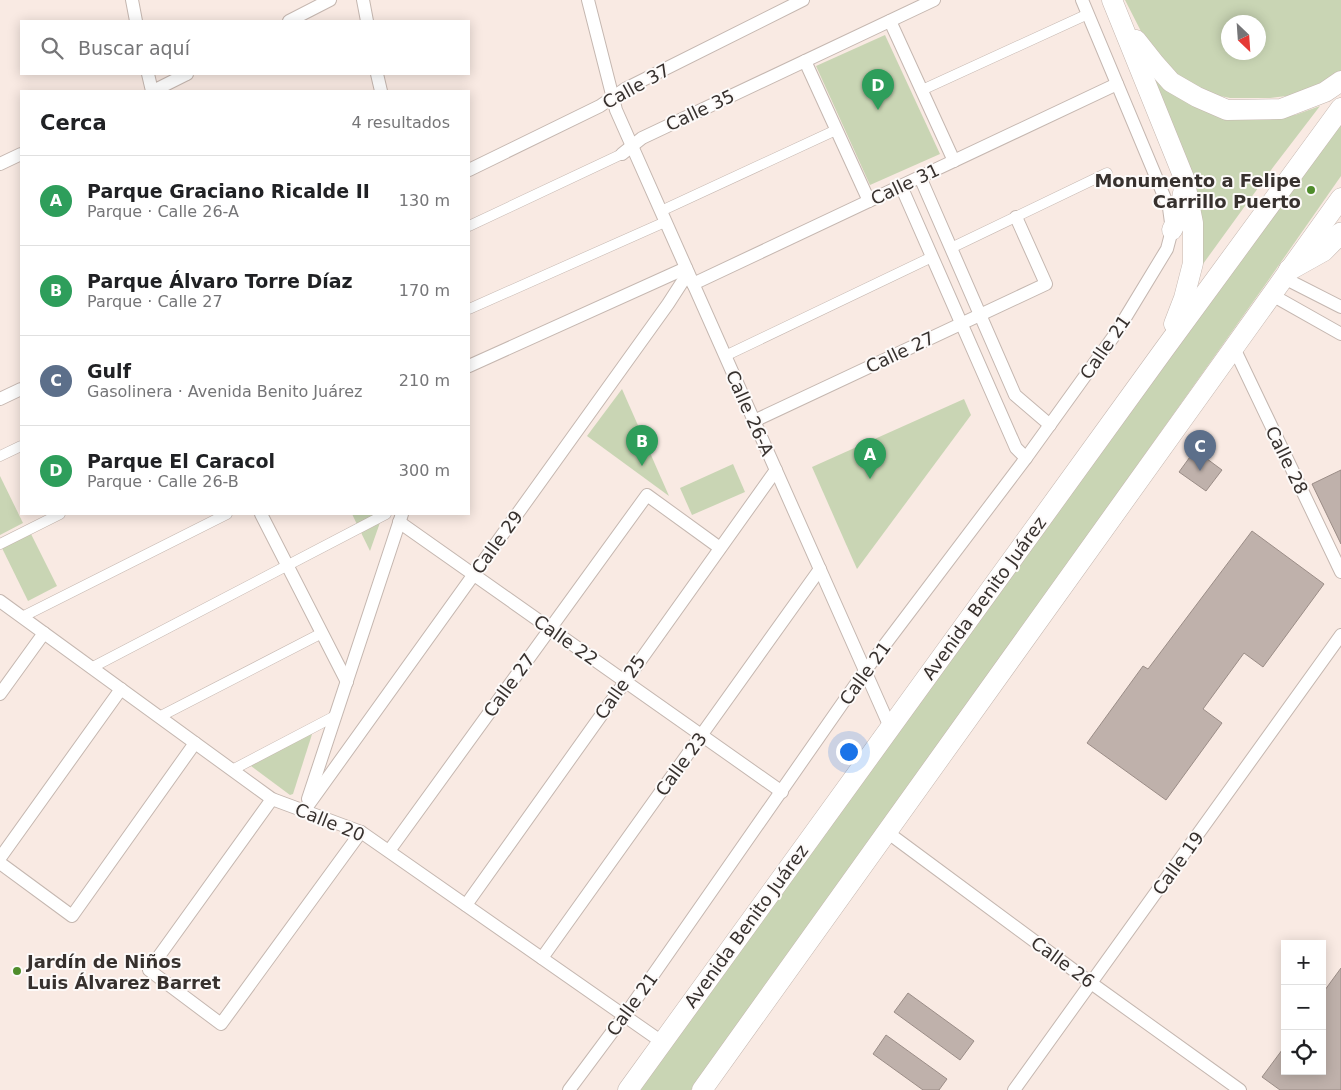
<!DOCTYPE html>
<html lang="es">
<head>
<meta charset="utf-8">
<style>
  :root { --surface:#fff; --page:#f2f2f2; --text:#202124; --muted:#757577; --line:#e0e0e0; --accent:#111827 }
  body { margin:0; font-family:"DejaVu Sans",sans-serif; background:var(--page); color:var(--text) }
  .controls { position:absolute; right:15px; bottom:15px; display:grid; overflow:hidden; border-radius:0px; box-shadow:0 2px 12px #0003 }
  .controls button { width:45px; height:45px; display:grid; place-items:center; padding:0; border:0; border-bottom:1px solid var(--line); background:var(--surface); color:var(--text); font:25px sans-serif }
  .compass { position:absolute; left:1221px; top:15px; width:45px; height:45px; border-radius:50%; background:var(--surface); box-shadow:0 2px 12px #0003; rotate:155deg }
  .you { position:absolute; left:848px; top:751px; width:18px; height:18px; margin:-12px; border:4px solid #fff; border-radius:50%; background:#1a73e8; box-shadow:0 0 0 8px #1a73e833 }
  .badge { display:grid; place-items:center; width:32px; height:32px; border-radius:50%; background:var(--accent); color:#fff; font-size:16px; font-weight:700 }
  .pin { position:absolute; translate:-50% -41px; filter:drop-shadow(0 1px 2px #0008) }
  .pin::after { content:''; position:absolute; top:26px; width:18px; height:15px; background:inherit; clip-path:polygon(0 0,100% 0,50% 100%) }
  .list { margin:0; padding:0; list-style:none }
  h2 { display:flex; justify-content:space-between; align-items:center; height:65px; margin:0; padding:0 20px; font-size:21px }
  h2 small { font-size:16px; font-weight:400; color:var(--muted) }
  .list li { display:grid; grid-template-columns:32px 1fr auto; gap:15px; align-items:center; box-sizing:border-box; height:90px; padding:0 20px; border-top:1px solid var(--line) }
  .list b { display:block; font-size:19px; white-space:nowrap }
  .list p { margin:0; font-size:16px; white-space:nowrap; color:var(--muted) }
  .list em { font-size:16px; font-style:normal; color:var(--muted) }
  .icon { flex:none; width:28px; height:28px; fill:none; stroke:currentColor; stroke-width:2; stroke-linecap:round; stroke-linejoin:round }
  .map { position:relative; flex:none; width:1341px; height:1090px; overflow:hidden }
  .search { position:absolute; background:var(--surface); box-shadow:0 2px 12px #0003; left:20px; top:20px; width:450px; height:55px; display:flex; align-items:center; gap:12px; box-sizing:border-box; padding:0 18px; border-radius:0px; color:var(--muted); font-size:19px }
  .panel { position:absolute; background:var(--surface); box-shadow:0 2px 12px #0003; left:20px; top:90px; width:450px; height:425px; border-radius:0px }
  .map>svg:first-child { display:block }
  .green { fill:#c9d5b4; fill-rule:evenodd }
  .building { fill:#bfb1ab; stroke:#9b8d87 }
  .lines { fill:none; stroke-linecap:round; stroke-linejoin:round }
  .pedestrian-casing { stroke:#c5b7b0; stroke-width:11 }
  .minor-casing { stroke:#c5b7b0; stroke-width:14 }
  .primary-casing { stroke:#c5b7b0; stroke-width:21 }
  .trunk-casing { stroke:#c5b7b0; stroke-width:22 }
  .pedestrian { stroke:#fff; stroke-width:10 }
  .minor { stroke:#fff; stroke-width:12 }
  .primary { stroke:#fff; stroke-width:20 }
  .trunk { stroke:#fff; stroke-width:21 }
  .poi-dot { fill:#4f8c2b; stroke:#fdfaf9; stroke-width:2 }
  .labels { text-anchor:middle; dominant-baseline:central; stroke-width:4; stroke-linejoin:round; paint-order:stroke }
  .street-label { font-size:18px; fill:#37312e; stroke:#fdfaf9 }
  .poi-label { font-size:18px; font-weight:bold; fill:#37312e; stroke:#fdfaf9; text-anchor:end }
</style>
</head>
<body>
<div class="map">
<svg width="1341" height="1090" viewBox="0 0 1341 1090">
  <rect width="100%" height="100%" fill="#f9eae3"/>
  <g class="green">
    <path d="M1125,0H1341V72L1317,87L1294,95L1270,98H1230L1201,92L1185,85L1147,43ZM1228,22H1258V52H1228Z"/>
    <path d="M885,35L940,154L870,185L816,66Z"/>
    <path d="M1143,63L1156,79L1275,117L1295,115L1320,106L1274,166L1195,275L1199,262Z"/>
    <path d="M1341,117V176L1265,285L931,756L691,1090H639Z"/>
    <path d="M622,389L669,496L587,436Z"/>
    <path d="M964,399L971,415L857,569L812,467Z"/>
    <path d="M733,464L745,492L692,515L680,488Z"/>
    <path d="M0,476L23,523L0,535Z"/>
    <path d="M352,514H383L370,551Z"/>
    <path d="M30,532L57,586L28,601L1,546Z"/>
    <path d="M314,728L293,794L290,795L247,763Z"/>
  </g>
  <g class="building">
    <path d="M1195,450L1222,470L1206,491L1179,472Z"/>
    <path d="M1341,470V544L1312,484Z"/>
    <path d="M1252,531L1324,584L1263,667L1244,653L1203,709L1222,723L1166,800L1087,743L1143,666L1148,669Z"/>
    <path d="M1341,968V1090H1280L1262,1077L1285,1046V1071H1322V994Z"/>
    <path d="M908,993L974,1041L960,1060L894,1012Z"/>
    <path d="M886,1035L947,1079L939,1090H923L873,1054Z"/>
  </g>
  <g class="lines">
    <g class="pedestrian-casing">
      <g id="pedestrian">
        <path d="M922,90L1088,14"/>
        <path d="M661,211L836,130"/>
        <path d="M469,226L622,154"/>
        <path d="M951,248L1107,173"/>
        <path d="M469,309L665,222"/>
        <path d="M725,356L932,257"/>
        <path d="M0,456L21,446"/>
        <path d="M0,544L60,514"/>
        <path d="M22,617L227,514"/>
        <path d="M91,668L386,514"/>
        <path d="M159,717L322,633"/>
        <path d="M232,770L335,716"/>
      </g>
    </g>
    <g class="minor-casing">
      <g id="minor">
        <path d="M132,0L136,21"/>
        <path d="M363,0L367,21"/>
        <path d="M588,0L616,110L890,727"/>
        <path d="M289,21L330,0"/>
        <path d="M890,21L954,161"/>
        <path d="M805,61L869,201"/>
        <path d="M148,74L152,91"/>
        <path d="M377,74L381,91"/>
        <path d="M153,91L187,74"/>
        <path d="M622,154L642,138L934,0"/>
        <path d="M0,164L21,154"/>
        <path d="M469,170L600,106L625,89L803,0"/>
        <path d="M920,177L1015,395L1050,425"/>
        <path d="M901,186L1016,448L1026,458"/>
        <path d="M1284,278L1341,307"/>
        <path d="M693,284L1117,84"/>
        <path d="M1272,295L1341,334"/>
        <path d="M1234,348L1341,572"/>
        <path d="M469,366L686,268"/>
        <path d="M0,399L21,389"/>
        <path d="M754,421L1046,284L1016,217"/>
        <path d="M261,514L347,682"/>
        <path d="M399,522L782,792"/>
        <path d="M0,601L272,799L361,832L662,1042"/>
        <path d="M0,694L44,633"/>
        <path d="M272,799L149,970L221,1024L361,832"/>
        <path d="M308,799L402,514"/>
        <path d="M304,811L668,304L688,273"/>
        <path d="M887,832L1091,983L1240,1090"/>
        <path d="M389,851L647,495L720,548"/>
        <path d="M0,858L121,689"/>
        <path d="M0,863L72,916L195,743"/>
        <path d="M466,905L776,470"/>
        <path d="M542,958L820,569"/>
        <path d="M569,1090L630,1008L865,671L1026,458L1116,333L1167,249L1172,230L1169,208L1082,0"/>
        <path d="M1014,1090L1341,635"/>
      </g>
    </g>
    <g class="primary-casing">
      <g id="primary">
        <path d="M1112,0L1184,178L1193,223V263L1184,298L1174,324"/>
        <path d="M1136,40L1155,64L1171,82L1197,97L1227,110L1281,109L1325,92L1341,81"/>
        <path d="M1172,230L1179,216L1183,193"/>
        <path d="M628,1090L1163,351L1341,108"/>
        <path d="M702,1090L1341,198"/>
      </g>
    </g>
    <g class="trunk-casing">
      <path id="trunk" d="M1289,270L1323,251L1341,233"/>
    </g>
    <use href="#pedestrian" class="pedestrian"/>
    <use href="#minor" class="minor"/>
    <use href="#primary" class="primary"/>
    <use href="#trunk" class="trunk"/>
  </g>
  <g class="poi-dot">
    <circle cx="1311" cy="190" r="5"/>
    <circle cx="17" cy="971" r="5"/>
  </g>
  <g class="labels">
    <g class="street-label">
      <text transform="translate(636 86) rotate(-29)">Calle 37</text>
      <text transform="translate(700 110) rotate(-25)">Calle 35</text>
      <text transform="translate(905 184) rotate(-25)">Calle 31</text>
      <text transform="translate(1105 347) rotate(-55)">Calle 21</text>
      <text transform="translate(900 352) rotate(-25)">Calle 27</text>
      <text transform="translate(750 413) rotate(66)">Calle 26-A</text>
      <text transform="translate(1287 460) rotate(64)">Calle 28</text>
      <text transform="translate(497 542) rotate(-54)">Calle 29</text>
      <text transform="translate(984 598) rotate(-54)">Avenida Benito Juárez</text>
      <text transform="translate(566 640) rotate(35)">Calle 22</text>
      <text transform="translate(865 673) rotate(-54)">Calle 21</text>
      <text transform="translate(509 685) rotate(-54)">Calle 27</text>
      <text transform="translate(620 687) rotate(-55)">Calle 25</text>
      <text transform="translate(681 764) rotate(-54)">Calle 23</text>
      <text transform="translate(330 822) rotate(22)">Calle 20</text>
      <text transform="translate(1178 863) rotate(-54)">Calle 19</text>
      <text transform="translate(746 926) rotate(-54)">Avenida Benito Juárez</text>
      <text transform="translate(1063 962) rotate(36)">Calle 26</text>
      <text transform="translate(632 1004) rotate(-54)">Calle 21</text>
    </g>
    <g class="poi-label">
      <text x="1301" y="180">Monumento a Felipe<tspan x="1301" dy="21">Carrillo Puerto</tspan></text>
      <text x="27" y="961" text-anchor="start">Jardín de Niños<tspan x="27" dy="21">Luis Álvarez Barret</tspan></text>
    </g>
  </g>
</svg>
<div class="controls">
<button>+</button>
<button>−</button>
<button><svg class="icon" aria-label="locate" viewBox="0 0 24 24"><circle cx="12" cy="12" r="6"/><path d="M12 2v4M12 18v4M2 12h4M18 12h4"/></svg></button>
</div>
<svg class="compass" viewBox="-18 -18 36 36"><path d="M0-13l5 13h-10z" fill="#e53935"/><path d="M0 13l5-13h-10z" fill="#757577"/></svg>
<div class="you"></div>
<div class="pin badge" style="left:870px;top:479px;background:#2e9e5b">A</div>
<div class="pin badge" style="left:642px;top:466px;background:#2e9e5b">B</div>
<div class="pin badge" style="left:1200px;top:471px;background:#5c6f8a">C</div>
<div class="pin badge" style="left:878px;top:110px;background:#2e9e5b">D</div>
<div class="search"><svg class="icon" aria-label="search" viewBox="0 0 24 24"><circle cx="10" cy="10" r="6"/><path d="M15 15l6 6"/></svg>Buscar aquí</div>
<section class="panel">
<h2>Cerca<small>4 resultados</small></h2>
<ul class="list">
<li><span class="badge" style="background:#2e9e5b">A</span><div><b>Parque Graciano Ricalde II</b><p>Parque · Calle 26-A</p></div><em>130 m</em></li>
<li><span class="badge" style="background:#2e9e5b">B</span><div><b>Parque Álvaro Torre Díaz</b><p>Parque · Calle 27</p></div><em>170 m</em></li>
<li><span class="badge" style="background:#5c6f8a">C</span><div><b>Gulf</b><p>Gasolinera · Avenida Benito Juárez</p></div><em>210 m</em></li>
<li><span class="badge" style="background:#2e9e5b">D</span><div><b>Parque El Caracol</b><p>Parque · Calle 26-B</p></div><em>300 m</em></li>
</ul>
</section>
</div>
</body>
</html>
